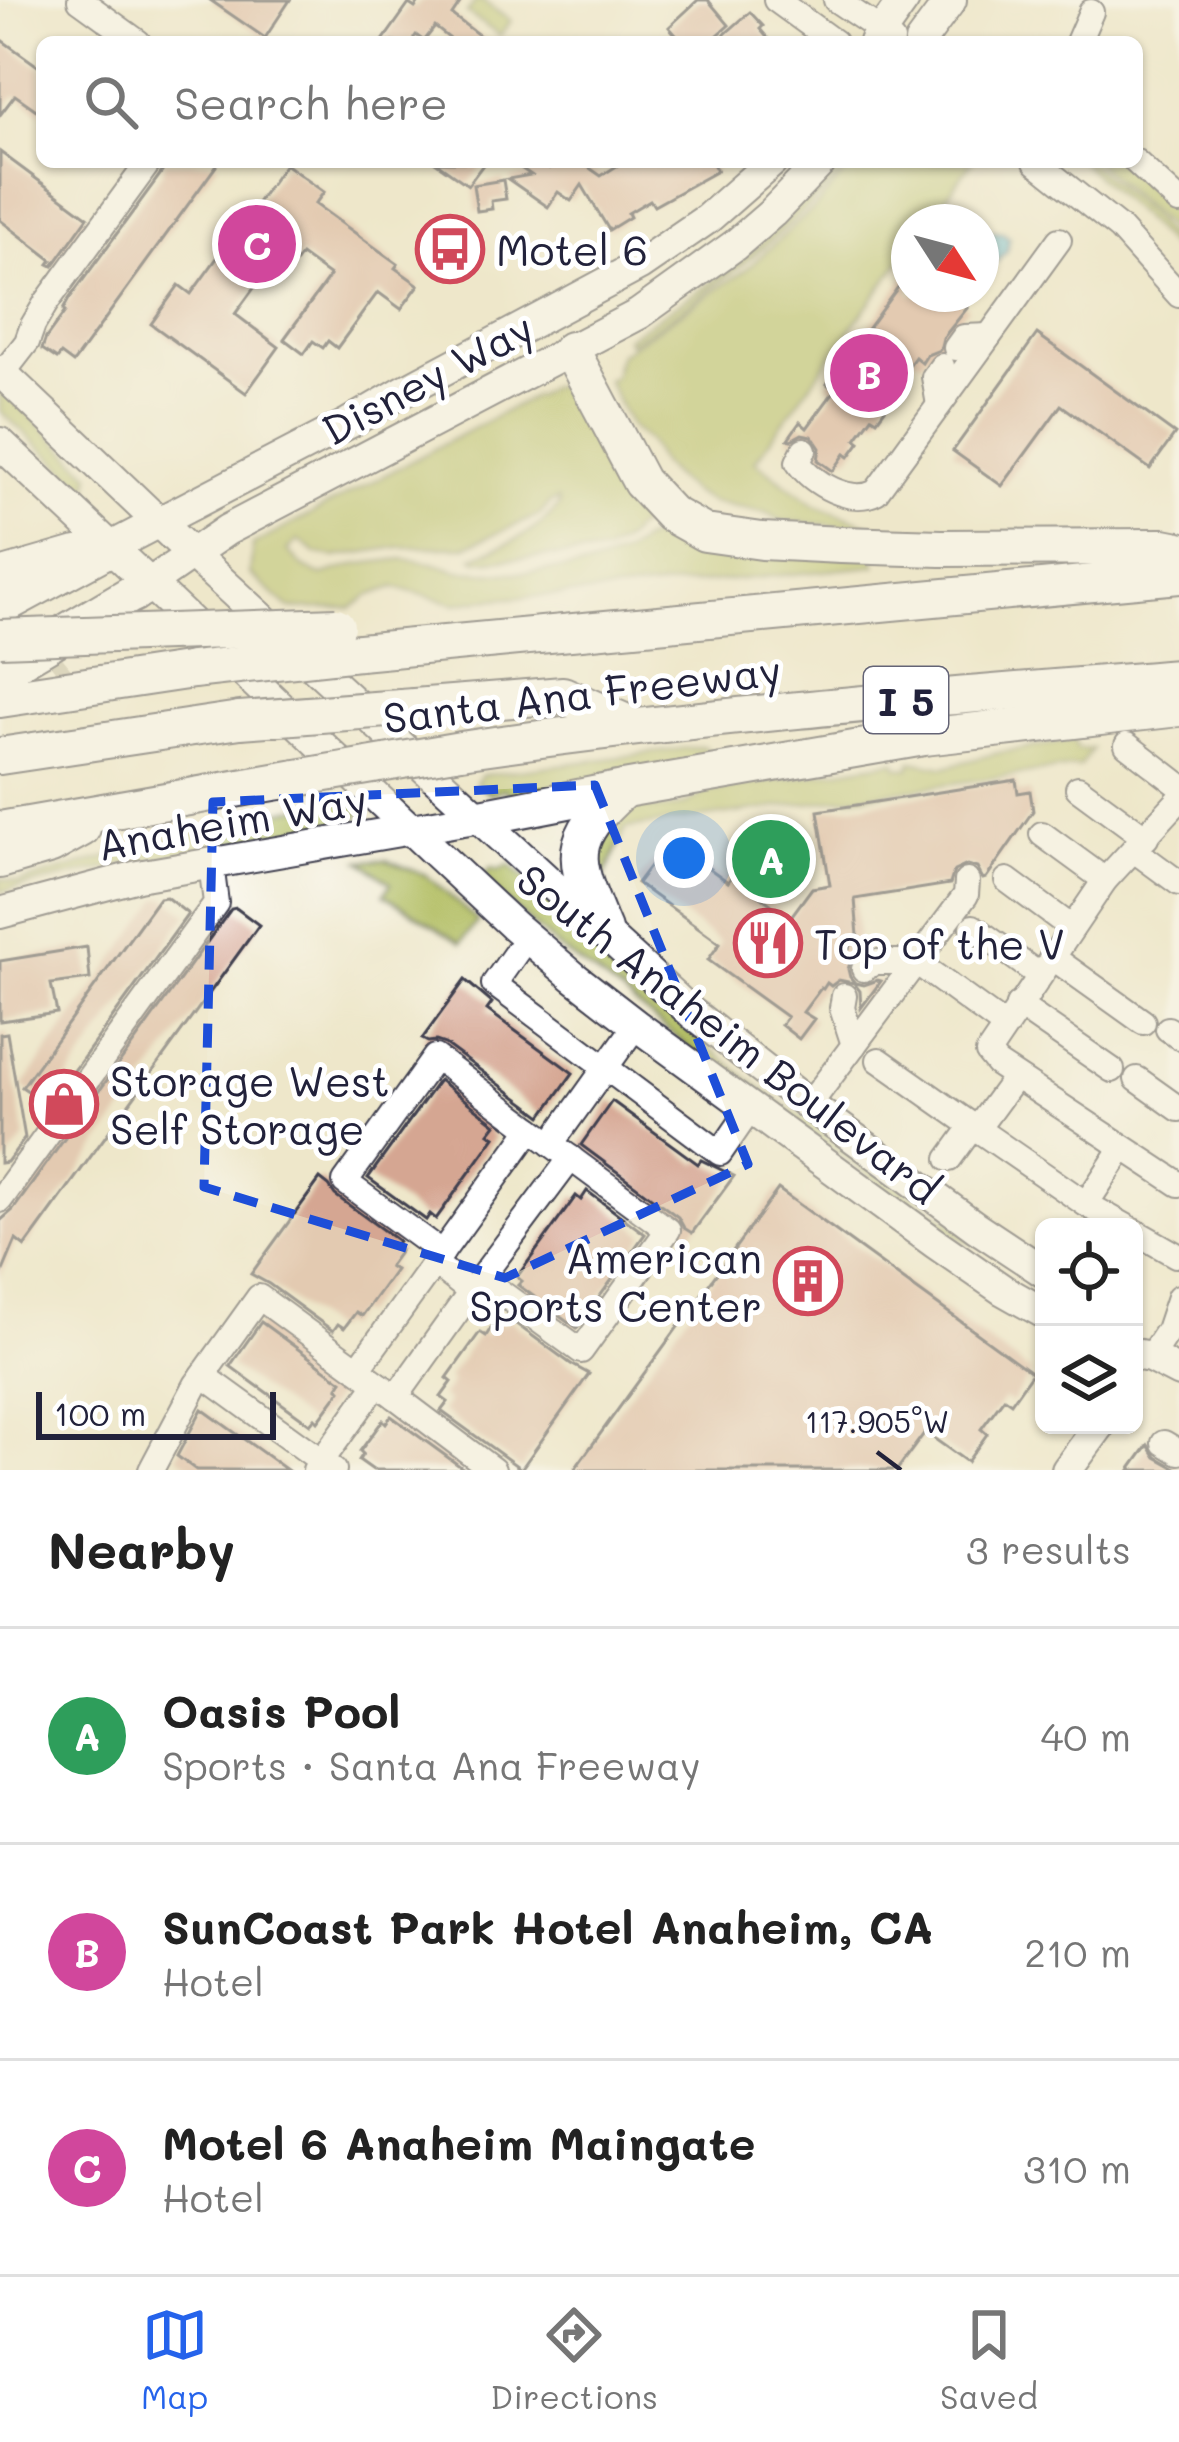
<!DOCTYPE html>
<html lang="en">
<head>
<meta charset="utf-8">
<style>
  :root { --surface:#fff; --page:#f6f6f6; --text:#222; --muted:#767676; --line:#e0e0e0; --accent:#2563eb }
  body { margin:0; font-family:Mali,sans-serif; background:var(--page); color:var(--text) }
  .controls { position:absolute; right:36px; bottom:36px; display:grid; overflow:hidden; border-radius:18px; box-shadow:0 3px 9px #0004 }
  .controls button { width:108px; height:108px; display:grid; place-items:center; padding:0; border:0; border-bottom:3px solid var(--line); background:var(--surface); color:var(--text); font:60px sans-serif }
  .compass { position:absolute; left:891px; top:204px; width:108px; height:108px; border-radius:50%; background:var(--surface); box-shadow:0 3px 9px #0004; rotate:126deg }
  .scale { position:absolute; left:36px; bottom:30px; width:240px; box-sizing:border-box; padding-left:12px; border:6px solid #22223b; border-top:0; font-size:33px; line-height:42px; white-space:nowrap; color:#22223b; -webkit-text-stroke:9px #fff; paint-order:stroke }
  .you { position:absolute; left:684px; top:858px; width:42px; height:42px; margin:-30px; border:9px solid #fff; border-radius:50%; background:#1a73e8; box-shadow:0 0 0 18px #1a73e833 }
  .badge { display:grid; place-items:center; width:78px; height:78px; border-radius:50%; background:var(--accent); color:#fff; font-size:39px; font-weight:700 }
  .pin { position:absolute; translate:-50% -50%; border:6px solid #fff; box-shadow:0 3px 12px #0006 }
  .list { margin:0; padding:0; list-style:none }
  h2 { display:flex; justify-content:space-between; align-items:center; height:156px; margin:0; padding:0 48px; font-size:51px }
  h2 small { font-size:39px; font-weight:400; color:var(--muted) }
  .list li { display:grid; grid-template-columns:78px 1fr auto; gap:36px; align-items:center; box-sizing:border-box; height:216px; padding:0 48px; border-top:3px solid var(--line) }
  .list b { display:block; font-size:45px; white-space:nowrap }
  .list p { margin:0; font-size:39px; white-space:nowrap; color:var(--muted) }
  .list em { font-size:39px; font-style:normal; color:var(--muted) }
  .icon { flex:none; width:66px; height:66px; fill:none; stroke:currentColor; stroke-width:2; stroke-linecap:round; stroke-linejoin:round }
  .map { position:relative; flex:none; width:1179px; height:1470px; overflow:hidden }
  .search { position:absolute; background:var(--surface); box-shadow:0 3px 9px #0004; left:36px; right:36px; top:36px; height:132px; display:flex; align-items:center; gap:30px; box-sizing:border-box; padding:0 42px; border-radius:18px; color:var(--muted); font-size:45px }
  .sheet { height:804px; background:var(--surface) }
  nav { display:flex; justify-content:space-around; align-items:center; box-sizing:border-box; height:168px; border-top:3px solid var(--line); background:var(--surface); font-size:33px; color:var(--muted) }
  nav a { display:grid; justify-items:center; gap:6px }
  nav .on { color:var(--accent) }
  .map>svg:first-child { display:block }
  .green { fill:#b0bc5e; stroke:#696f4c; stroke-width:3 }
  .water { fill:#5bbad9; stroke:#3e6e8a; stroke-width:3 }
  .building { fill:#d5a692 }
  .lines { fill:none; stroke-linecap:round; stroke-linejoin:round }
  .major-tunnel { stroke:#c5c0ad; stroke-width:30; stroke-dasharray:30 15; stroke-linecap:butt }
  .minor-casing { stroke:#414050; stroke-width:28 }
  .major-casing { stroke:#414050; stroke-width:34 }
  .highway-casing { stroke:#414050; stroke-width:40 }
  .minor { stroke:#fff; stroke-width:24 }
  .major { stroke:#fff; stroke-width:30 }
  .highway { stroke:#fff; stroke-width:36 }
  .highway-bridge-casing { stroke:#414050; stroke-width:40; stroke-linecap:butt }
  .highway-bridge { stroke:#fff; stroke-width:36 }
  .marked { fill:none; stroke:#1d4ed8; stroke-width:9; stroke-dasharray:24 15; stroke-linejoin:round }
  .ticks { fill:none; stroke:#22223b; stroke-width:4.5 }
  .labels { text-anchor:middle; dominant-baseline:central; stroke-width:10; stroke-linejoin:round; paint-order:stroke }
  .shield { fill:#fff; stroke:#646476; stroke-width:3 }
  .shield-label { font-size:39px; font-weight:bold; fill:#22223b }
  .poi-label { font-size:42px; fill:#22223b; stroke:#fff; text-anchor:start }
  .street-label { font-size:42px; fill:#22223b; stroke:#fff }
  .ticks-label { font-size:30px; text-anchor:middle; fill:#22223b; stroke:#fff; stroke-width:10; stroke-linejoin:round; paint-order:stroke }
</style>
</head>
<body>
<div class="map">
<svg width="1179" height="1470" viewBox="0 0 1179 1470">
  <rect width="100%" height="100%" fill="#fff"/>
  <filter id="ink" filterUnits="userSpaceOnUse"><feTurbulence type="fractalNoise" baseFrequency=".00833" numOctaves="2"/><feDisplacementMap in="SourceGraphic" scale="24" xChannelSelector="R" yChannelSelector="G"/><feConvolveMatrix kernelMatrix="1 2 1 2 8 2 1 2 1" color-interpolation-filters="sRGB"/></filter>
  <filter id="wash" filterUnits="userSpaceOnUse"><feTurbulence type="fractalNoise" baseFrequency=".004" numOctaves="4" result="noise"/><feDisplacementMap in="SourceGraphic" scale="48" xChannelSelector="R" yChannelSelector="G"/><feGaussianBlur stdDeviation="2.7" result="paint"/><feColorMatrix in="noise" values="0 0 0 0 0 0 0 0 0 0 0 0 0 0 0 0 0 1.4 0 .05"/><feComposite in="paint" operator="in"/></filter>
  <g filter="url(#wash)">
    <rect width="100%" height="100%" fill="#eee7ca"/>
    <g class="green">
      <path d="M476,0H481L511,21L500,36L467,13Z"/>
      <path d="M844,162L849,165C784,235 711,294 629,343L626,338L707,285L758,245Z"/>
      <path d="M855,162H972L928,222H909V249L755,461L815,505L883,530L782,521L767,513L711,502L692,492L677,480L660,463L647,440L631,428L607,380L614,377L619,354L744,271L815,207Z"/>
      <path d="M1081,162H1089L1149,215L1179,249V257L1155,231Z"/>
      <path d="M1096,162H1124L1179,218V242L1168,228Z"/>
      <path d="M569,385L614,472L640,511L643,522L624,541L604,553L477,561L473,557C506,545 536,535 559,506L558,500L550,503L540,515L464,547H399L335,557L317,554L299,540L288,550L304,568L322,575L359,564L402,559L432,563L458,571L479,572L519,573L587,567L623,555L641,542L652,537L666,538L699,550L738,555L874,556L876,566L610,592L479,600L456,604L394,587L368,596L352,608L290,609L250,574L253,545L551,387Z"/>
      <path d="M0,386L91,474L89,486L85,487L0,411Z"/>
      <path d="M1074,740L1077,749H1092L1080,766L626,828L599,889L594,824L633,803C657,812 686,811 704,792L895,761L898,767L909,768L912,761L944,767L998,753Z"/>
      <path d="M703,746L716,759L512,798L505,789L489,794L476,782L482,775Z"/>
      <path d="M349,799L361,812L357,820L90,872L0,892V878L18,883L248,817Z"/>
      <path d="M386,860L426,875L478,921L461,943L384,894L391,883L361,861Z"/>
      <path d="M510,865L691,1033L749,1079L981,1244L966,1242L939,1226L762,1099L722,1074L620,992L560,949L501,897L483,876L492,867L498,870Z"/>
    </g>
    <g class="water">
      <path d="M981,230L1003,233L1009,238L1007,251L996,262L981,265Z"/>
      <circle cx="771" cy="860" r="15"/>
    </g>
    <g id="blocks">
      <g class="building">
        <path d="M210,0H290L265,38Z"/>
        <path d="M421,0H462L452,15L488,42H454L435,27L424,41L416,35L411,42H382L409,4L415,8Z"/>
        <path d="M698,0H708L729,25L710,42H682L669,27Z"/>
        <path d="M750,12L763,26L760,29L771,42H730L724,35Z"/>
        <path d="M0,39L42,69V114L15,95L0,115Z"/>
        <path d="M0,152L88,217L53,266L49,264L52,260L0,220Z"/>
        <path d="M165,162H219L73,363L61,354L57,359L42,349L46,338L65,312L63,310L69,299L162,172Z"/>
        <path d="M435,162H485L468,185Z"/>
        <path d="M512,162H542L549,168L553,162H581L601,176L623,162H712L717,171L654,206L650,200L628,213L630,217L609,230L582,185L571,201L558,192L548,207L508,179L531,175Z"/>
        <path d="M285,164L324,192L315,204L398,264L395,268L419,285L401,309L378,292L337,348L328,341L323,348L313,341L304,354L284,339L330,276L301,255L296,262L281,251L235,314L279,347L246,393L151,324L179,285L191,294Z"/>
        <path d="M503,180L506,199L491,201L492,209L477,211L473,185Z"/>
        <path d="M909,272V294H949L968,307L943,338L940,350L927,355L922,363L915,357L883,402L888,405L877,420L872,417L856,439L860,442L849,457L845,454L833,471L818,460L820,448L812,436L802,434L791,440L788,439L800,422L807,428L835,390L827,384Z"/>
        <path d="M1037,334L1175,434L1150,469L1061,405L1002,486L953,451Z"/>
        <path d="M1016,780L1018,793L1030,791L1033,811L986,878L983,879L977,868L967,865L954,871L950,884L855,899L858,936L844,955L851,960L848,969L850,977L855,983L864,985L878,980L881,981L861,1008L860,991L854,983L839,980L831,986L827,983L823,989L821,988L803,1012L814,1019L799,1039L781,1025L787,1017L708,960L720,943L637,883L655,859L665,866L680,847L728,882L732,876L790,918L812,888L830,885L818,811Z"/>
        <path d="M166,897L188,914L49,1105L22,1087L159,898Z"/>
        <path d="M236,908L259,925L25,1247L16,1240L0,1278V1221L13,1210L231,909Z"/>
        <path d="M87,947L90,979L51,984L57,1013L0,1021V961Z"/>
        <path d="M465,980L492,1003L487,1010L573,1073L542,1116L445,1044L436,1041L428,1042L422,1039Z"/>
        <path d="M7,1033L25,1138L7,1162L0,1163V1034Z"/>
        <path d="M439,1080L496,1124L489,1133L495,1137L436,1219L430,1214L426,1220L368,1178Z"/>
        <path d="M612,1101L698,1164L701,1160L734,1176L692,1233L684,1228L678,1217L581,1145Z"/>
        <path d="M320,1179L329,1186L335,1195L398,1241L394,1246L400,1251L389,1266L395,1270L362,1316L356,1312L344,1328L338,1324L333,1331L269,1284L251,1274Z"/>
        <path d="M778,1189L1032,1373L1011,1403L1004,1398L981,1429L987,1434L967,1462L925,1432L897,1470H574Z"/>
        <path d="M587,1191L645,1234L577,1328L518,1285L522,1281L517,1277L576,1196L581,1200Z"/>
        <path d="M508,1318L571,1364L589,1374L521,1469L441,1411L448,1402L441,1397L452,1382L447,1378L480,1332L486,1336L496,1320L503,1325Z"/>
        <path d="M261,1322L342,1381L338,1387L341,1390L318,1421L315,1418L310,1424L230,1366Z"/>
        <path d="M202,1409L287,1470H196L177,1456Z"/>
        <path d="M391,1416L461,1467L466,1470H373L359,1460L363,1454L360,1451L383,1420L386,1423Z"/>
        <path d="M1148,1445L1156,1457L1179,1470H1130Z"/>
      </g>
    </g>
  </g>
  <g filter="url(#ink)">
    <use href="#blocks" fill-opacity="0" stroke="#414050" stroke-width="3"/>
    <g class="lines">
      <path class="major-tunnel" d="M19,697L64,660"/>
      <g class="minor-casing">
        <g id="minor">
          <path d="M80,0L138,42"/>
          <path d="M776,0L834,42"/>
          <path d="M836,0L882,31L892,41"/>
          <path d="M1078,42L1091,12"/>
          <path d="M1036,162L1119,228L1179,295"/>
          <path d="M1136,162L1179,202"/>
          <path d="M956,348L964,337L989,336"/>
          <path d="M3,373L27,342L33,325L46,303L149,162"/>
          <path d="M939,405L934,377L942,366"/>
          <path d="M804,450L798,462C812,484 852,505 876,492L1059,240"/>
          <path d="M1127,745L1179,785"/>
          <path d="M1078,788L1146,838"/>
          <path d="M1179,800L1105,880L988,1053L997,1064L1179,1184"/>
          <path d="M1042,834L1105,880"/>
          <path d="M1134,850L1179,883"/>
          <path d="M1007,880L1072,928"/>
          <path d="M973,927L1039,975"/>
          <path d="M527,937L494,984L720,1153L751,1108"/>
          <path d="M1052,957L1143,1022"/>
          <path d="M864,969L875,962H916L1004,1026"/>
          <path d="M844,996L842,1008L854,1045"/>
          <path d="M1018,1005L1112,1070"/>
          <path d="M1168,1029L1179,1037"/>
          <path d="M879,1060L977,1129"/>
          <path d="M1015,1077L977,1129L1086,1204"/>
          <path d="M1137,1079L1179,1109"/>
          <path d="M809,1105L966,895L967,881"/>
          <path d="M551,1144L636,1025"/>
          <path d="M1122,1149L1086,1204L1127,1227"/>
          <path d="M949,1159L973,1126"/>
          <path d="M0,1200L216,903L211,864"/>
          <path d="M1134,1231L1176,1255"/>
          <path d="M442,1253L345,1182L435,1057L531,1129"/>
          <path d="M434,1263L471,1292"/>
          <path d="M481,1278L571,1158"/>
          <path d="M1150,1357L1168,1330L1179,1297"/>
          <path d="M203,1375L334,1470"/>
          <path d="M396,1397L493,1470"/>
          <path d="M1164,1443L1179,1452"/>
          <path d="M151,1470L196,1385L259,1297L396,1397L481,1278L581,1351L668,1230L531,1129L358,1369"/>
          <path d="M315,1470L377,1384"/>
        </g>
      </g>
      <g class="major-casing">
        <g id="major">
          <path d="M874,42L904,0"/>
          <path d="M920,42L951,0"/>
          <path d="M0,371L193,555L693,1014L809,1105L976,1227L1044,1272"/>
          <path d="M0,443L437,854L514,926L574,977L636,1025L935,1243L1003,1290L1044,1313"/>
          <path d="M0,574L76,552L111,547L349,423L404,391L640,265L707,219L772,162"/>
          <path d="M135,596L150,583L227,530L639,314L735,245L772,213L821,162"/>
          <path d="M0,913L138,876L481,817"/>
          <path d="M1134,1354L1150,1357L1179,1372"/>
          <path d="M1067,1470L1100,1425"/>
        </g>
      </g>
      <g class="highway-casing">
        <g id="highway">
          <path d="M571,350L641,482L671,514L705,533L762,541L841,545L941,548L1164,547L1179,550"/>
          <path d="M0,607L111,547"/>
          <path d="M349,653L1179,575"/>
          <path d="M6,668L150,583"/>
          <path d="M0,699L193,670"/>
          <path d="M414,707L563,695L631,725"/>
          <path d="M461,750C699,715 939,697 1179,678"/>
          <path d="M0,756L240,720"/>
          <path d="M481,817L624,789L924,737L1179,708"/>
          <path d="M0,830L297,778"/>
          <path d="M0,860L51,845L82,828"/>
          <path d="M603,930C574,860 563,843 624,789"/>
        </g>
      </g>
      <use href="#minor" class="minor"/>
      <use href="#major" class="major"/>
      <use href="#highway" class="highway"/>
      <g class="highway-bridge-casing">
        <g id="highway-bridge">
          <path d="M0,638L336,626"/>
          <path d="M193,670L349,653"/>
          <path d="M240,720L414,707"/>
          <path d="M297,778L461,750"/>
        </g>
      </g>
      <use href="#highway-bridge" class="highway-bridge"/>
    </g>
  </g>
  <path d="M0 0H1179V1470H0ZM595,785L748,1164L505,1278L204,1187L213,802Z" fill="#eee7ca" fill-opacity=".55" fill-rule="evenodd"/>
  <path class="marked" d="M595,785L748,1164L505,1278L204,1187L213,802Z"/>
  <path class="ticks" d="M877,1452L901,1470"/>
  <defs>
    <g id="bus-ring" transform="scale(3.45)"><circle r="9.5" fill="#fff" stroke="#d1495b" stroke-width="1.5"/><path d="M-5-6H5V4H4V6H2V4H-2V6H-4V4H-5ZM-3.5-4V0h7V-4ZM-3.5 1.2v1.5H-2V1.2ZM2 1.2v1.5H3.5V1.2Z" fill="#d1495b"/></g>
    <g id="restaurant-ring" transform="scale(3.45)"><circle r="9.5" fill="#fff" stroke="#d1495b" stroke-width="1.5"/><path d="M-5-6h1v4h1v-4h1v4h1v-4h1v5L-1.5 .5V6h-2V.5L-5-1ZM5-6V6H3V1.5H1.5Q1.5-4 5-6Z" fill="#d1495b"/></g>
    <g id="shop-ring" transform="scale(3.45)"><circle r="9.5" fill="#fff" stroke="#d1495b" stroke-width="1.5"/><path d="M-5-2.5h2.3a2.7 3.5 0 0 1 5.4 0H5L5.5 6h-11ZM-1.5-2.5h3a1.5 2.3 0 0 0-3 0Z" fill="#d1495b"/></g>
    <g id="building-ring" transform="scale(3.45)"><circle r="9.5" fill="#fff" stroke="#d1495b" stroke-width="1.5"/><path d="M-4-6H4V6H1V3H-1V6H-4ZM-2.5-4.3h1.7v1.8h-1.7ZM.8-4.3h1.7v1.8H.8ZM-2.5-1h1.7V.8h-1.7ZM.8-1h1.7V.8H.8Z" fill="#d1495b"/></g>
  </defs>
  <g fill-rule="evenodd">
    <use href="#bus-ring" x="450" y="249"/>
    <use href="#restaurant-ring" x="768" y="943"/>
    <use href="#shop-ring" x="64" y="1104"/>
    <use href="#building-ring" x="808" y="1281"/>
  </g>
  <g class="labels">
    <rect class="shield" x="864" y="667" width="84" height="66" rx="9"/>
    <g class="shield-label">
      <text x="906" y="700">I 5</text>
    </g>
    <g class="poi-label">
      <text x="496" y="249">Motel 6</text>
      <text x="814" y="943">Top of the V</text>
      <text x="110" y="1080">Storage West<tspan x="110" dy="48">Self Storage</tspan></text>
      <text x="762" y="1257" text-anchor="end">American<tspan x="762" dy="48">Sports Center</tspan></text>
    </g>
    <g class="street-label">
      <text transform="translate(427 378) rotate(-28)">Disney Way</text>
      <text transform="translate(582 693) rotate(-7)">Santa Ana Freeway</text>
      <text transform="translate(232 821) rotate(-10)">Anaheim Way</text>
      <text transform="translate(729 1033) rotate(38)">South Anaheim Boulevard</text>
    </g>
  </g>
  <g class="ticks-label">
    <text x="877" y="1433">117.905°W</text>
  </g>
</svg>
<div class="controls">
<button><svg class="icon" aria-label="locate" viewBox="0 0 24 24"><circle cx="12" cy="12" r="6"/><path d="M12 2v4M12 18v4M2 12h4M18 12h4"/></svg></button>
<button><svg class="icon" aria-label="layers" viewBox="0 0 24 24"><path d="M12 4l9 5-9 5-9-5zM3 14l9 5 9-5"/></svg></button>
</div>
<svg class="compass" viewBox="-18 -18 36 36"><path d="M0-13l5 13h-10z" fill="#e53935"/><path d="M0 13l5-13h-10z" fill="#767676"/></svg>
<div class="scale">100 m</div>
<div class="you"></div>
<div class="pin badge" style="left:771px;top:859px;background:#2e9e5b">A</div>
<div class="pin badge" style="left:869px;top:373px;background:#d1479c">B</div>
<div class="pin badge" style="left:257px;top:244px;background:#d1479c">C</div>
<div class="search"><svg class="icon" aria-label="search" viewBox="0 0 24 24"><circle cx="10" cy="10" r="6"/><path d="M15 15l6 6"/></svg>Search here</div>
</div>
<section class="sheet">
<h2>Nearby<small>3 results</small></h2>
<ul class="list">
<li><span class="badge" style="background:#2e9e5b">A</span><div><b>Oasis Pool</b><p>Sports · Santa Ana Freeway</p></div><em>40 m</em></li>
<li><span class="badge" style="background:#d1479c">B</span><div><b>SunCoast Park Hotel Anaheim, CA</b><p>Hotel</p></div><em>210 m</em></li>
<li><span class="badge" style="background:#d1479c">C</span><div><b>Motel 6 Anaheim Maingate</b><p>Hotel</p></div><em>310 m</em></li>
</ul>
</section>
<nav>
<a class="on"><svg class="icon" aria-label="map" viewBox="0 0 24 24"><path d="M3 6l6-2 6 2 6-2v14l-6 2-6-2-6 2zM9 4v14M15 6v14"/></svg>Map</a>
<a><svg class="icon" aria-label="directions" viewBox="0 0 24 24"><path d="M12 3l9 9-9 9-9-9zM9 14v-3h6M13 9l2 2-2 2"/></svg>Directions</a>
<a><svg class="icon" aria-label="saved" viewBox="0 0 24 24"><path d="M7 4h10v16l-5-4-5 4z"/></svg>Saved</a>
</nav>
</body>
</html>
